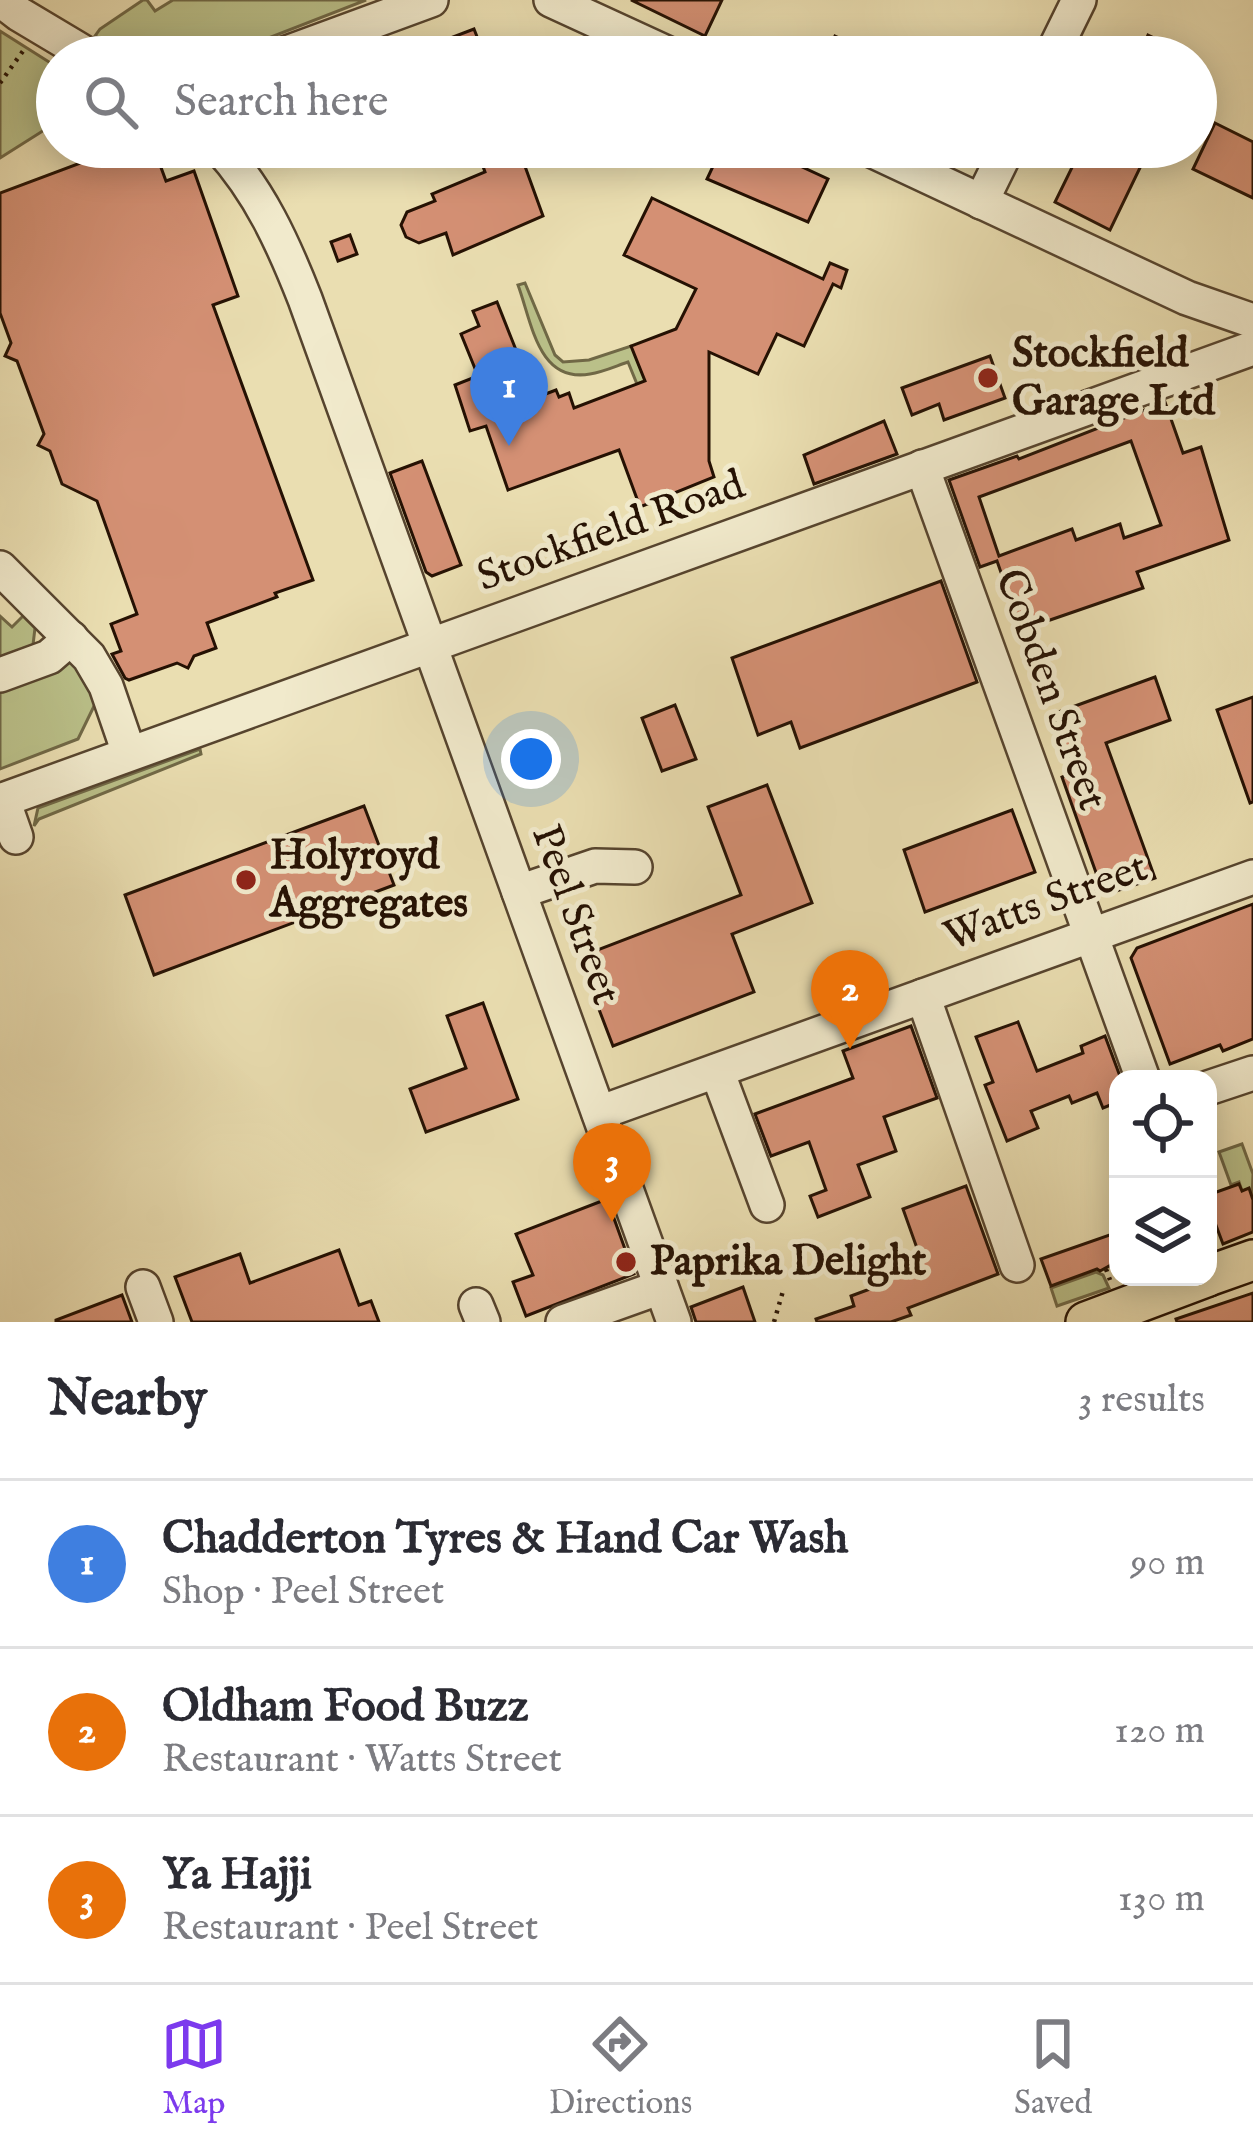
<!DOCTYPE html>
<html lang="en">
<head>
<meta charset="utf-8">
<style>
  :root { --surface:#fff; --page:#f2f2f3; --text:#2b2b33; --muted:#7c7c81; --line:#e1e1e2; --accent:#7c3aed }
  body { margin:0; font-family:"IM FELL English",serif; background:var(--page); color:var(--text) }
  .controls { position:absolute; right:36px; bottom:36px; display:grid; overflow:hidden; border-radius:24px; box-shadow:0 6px 30px #0003 }
  .controls button { width:108px; height:108px; display:grid; place-items:center; padding:0; border:0; border-bottom:3px solid var(--line); background:var(--surface); color:var(--text); font:60px sans-serif }
  .you { position:absolute; left:531px; top:759px; width:42px; height:42px; margin:-30px; border:9px solid #fff; border-radius:50%; background:#1a73e8; box-shadow:0 0 0 18px #1a73e833 }
  .badge { display:grid; place-items:center; width:78px; height:78px; border-radius:50%; background:var(--accent); color:#fff; font-size:39px; font-weight:700 }
  .pin { position:absolute; translate:-50% -99px; filter:drop-shadow(0 3px 6px #0008) }
  .pin::after { content:''; position:absolute; top:63px; width:42px; height:36px; background:inherit; clip-path:polygon(0 0,100% 0,50% 100%) }
  .list { margin:0; padding:0; list-style:none }
  h2 { display:flex; justify-content:space-between; align-items:center; height:156px; margin:0; padding:0 48px; font-size:51px }
  h2 small { font-size:39px; font-weight:400; color:var(--muted) }
  .list li { display:grid; grid-template-columns:78px 1fr auto; gap:36px; align-items:center; box-sizing:border-box; height:168px; padding:0 48px; border-top:3px solid var(--line) }
  .list b { display:block; font-size:45px; white-space:nowrap }
  .list p { margin:0; font-size:39px; white-space:nowrap; color:var(--muted) }
  .list em { font-size:39px; font-style:normal; color:var(--muted) }
  .icon { flex:none; width:66px; height:66px; fill:none; stroke:currentColor; stroke-width:2; stroke-linecap:round; stroke-linejoin:round }
  .map { position:relative; flex:none; width:1253px; height:1322px; overflow:hidden }
  .search { position:absolute; background:var(--surface); box-shadow:0 6px 30px #0003; left:36px; right:36px; top:36px; height:132px; display:flex; align-items:center; gap:30px; box-sizing:border-box; padding:0 42px; border-radius:66px; color:var(--muted); font-size:45px }
  .sheet { height:660px; background:var(--surface) }
  nav { display:flex; justify-content:space-around; align-items:center; box-sizing:border-box; height:168px; border-top:3px solid var(--line); background:var(--surface); font-size:33px; color:var(--muted) }
  nav a { display:grid; justify-items:center; gap:6px }
  nav .on { color:var(--accent) }
  .map>svg:first-child { display:block }
  .green { fill:#bac089; stroke:#706846; stroke-width:3 }
  .building { fill:#d49074; stroke:#251103; stroke-width:3; fill-rule:evenodd }
  .lines { fill:none; stroke-linecap:round; stroke-linejoin:round }
  .minor-casing { stroke:#56442e; stroke-width:38 }
  .major-casing { stroke:#251103; stroke-width:44 }
  .path { stroke:#251103; stroke-width:4.5; stroke-dasharray:3 6; stroke-linecap:butt }
  .minor { stroke:#f1eacc; stroke-width:33 }
  .major { stroke:#eadeb1; stroke-width:39 }
  .poi-dot { fill:#8f2418; stroke:#f1eacc; stroke-width:4.5 }
  .labels { text-anchor:middle; dominant-baseline:central; stroke-width:10; stroke-linejoin:round; paint-order:stroke }
  .poi-label { font-size:42px; font-weight:bold; fill:#251103; stroke:#f1eacc; text-anchor:start }
  .street-label { font-size:42px; fill:#251103; stroke:#f1eacc }
</style>
</head>
<body>
<div class="map">
<svg width="1253" height="1322" viewBox="0 0 1253 1322">
  <rect width="100%" height="100%" fill="#eadeb1"/>
  <filter id="stains"><feTurbulence type="fractalNoise" baseFrequency=".00167" numOctaves="4"/><feColorMatrix values="0 0 0 0 .2 0 0 0 0 .09 0 0 0 0 .02 0 0 0 .5 -.17"/></filter>
  <radialGradient id="worn" r=".72"><stop offset=".6" stop-color="#630" stop-opacity="0"/><stop offset="1" stop-color="#630" stop-opacity=".3"/></radialGradient>
  <g class="green">
    <path d="M143,0H147L155,11L173,0H366L220,57H138L95,36L100,29Z"/>
    <path d="M0,31L57,67V122L0,158Z"/>
    <path d="M525,283L555,355L563,362L589,360L631,346L678,369L637,384L628,362C616,366 603,372 590,374C538,383 532,323 518,285Z"/>
    <path d="M0,616L12,627L23,616L35,628L33,645L0,659Z"/>
    <path d="M66,661H75L98,698L78,739L0,769V685Z"/>
    <path d="M200,749L201,754L39,819L34,826L38,808Z"/>
    <path d="M1242,1144L1253,1174L1252,1198L1249,1189L1242,1191L1239,1182L1231,1185L1219,1152Z"/>
    <path d="M1096,1272L1103,1275L1109,1288L1057,1306L1051,1288Z"/>
  </g>
  <g class="building">
    <path d="M631,0H722L705,36Z"/>
    <path d="M474,29L485,57H443L437,43Z"/>
    <path d="M1148,35L1193,57H1138Z"/>
    <path d="M835,36L881,57H825Z"/>
    <path d="M1215,123L1253,142V198L1193,169Z"/>
    <path d="M123,147H127L130,156L146,150L156,154L166,181L194,171L238,296L213,305L313,580L275,593L277,597L207,623L216,648L194,656L188,668L177,663L129,680L125,678L112,654L121,651L111,624L137,614L97,501L62,484L50,451L38,445L44,434L17,361L5,356L11,343L0,313V193Z"/>
    <path d="M476,147H518L543,216L453,255L446,233L419,243L406,237L401,225L407,212L435,201L432,194L485,172Z"/>
    <path d="M722,147H759L828,179L808,222L707,179Z"/>
    <path d="M1082,147H1150L1110,230L1055,202Z"/>
    <path d="M652,198L823,279L830,263L847,270L841,288L833,284L804,346L777,334L758,374L709,352V461L714,477L640,507L619,450L508,490L486,426L470,431L455,385L478,376L461,334L479,326L473,311L497,302L535,398L556,390L559,397L569,393L574,408L645,381L631,346L676,329L696,289L624,255Z"/>
    <path d="M350,235L357,254L338,261L331,242Z"/>
    <path d="M990,356L1005,398L944,420L939,404L912,415L902,388Z"/>
    <path d="M1165,402L1183,453L1201,447L1229,540L1137,572L1143,588L1021,630L997,561L980,567L949,480L1017,456L1019,459ZM1131,441L1161,525L1124,538L1120,524L1076,540L1072,529L999,556L979,497Z"/>
    <path d="M884,421L897,454L814,484L804,455Z"/>
    <path d="M422,461L461,565L432,576L426,572L390,473Z"/>
    <path d="M941,581L977,682L800,748L791,722L758,735L732,658Z"/>
    <path d="M1155,677L1170,720L1106,743L1155,878L1104,895L1062,777L1074,772L1053,714Z"/>
    <path d="M1253,697V802L1250,803L1217,710Z"/>
    <path d="M675,705L696,759L662,771L642,718Z"/>
    <path d="M767,785L812,903L732,934L754,992L613,1046L579,957L741,895L708,807Z"/>
    <path d="M364,806L394,885L154,975L125,895Z"/>
    <path d="M1012,810L1035,872L925,912L904,850Z"/>
    <path d="M1253,904V1039L1223,1051L1220,1045L1170,1064L1131,958L1137,948Z"/>
    <path d="M483,1003L518,1099L426,1132L410,1089L466,1068L447,1016Z"/>
    <path d="M1018,1022L1037,1071L1083,1053L1081,1046L1105,1036L1121,1079H1118V1102L1103,1108L1097,1093L1072,1103L1069,1096L1031,1111L1038,1128L1007,1141L985,1085L993,1082L976,1037Z"/>
    <path d="M911,1026L937,1098L884,1117L896,1151L858,1165L870,1197L818,1217L810,1196L826,1190L809,1142L771,1156L755,1114L853,1078L843,1051Z"/>
    <path d="M1239,1184L1242,1191L1249,1188L1253,1200V1232L1223,1244L1208,1204V1195Z"/>
    <path d="M966,1186L998,1274L908,1308L911,1315L891,1322H817L816,1319L854,1306L851,1296L878,1286L872,1268L918,1251L903,1209Z"/>
    <path d="M607,1199L634,1274L526,1316L513,1282L533,1275L516,1234Z"/>
    <path d="M1118,1232V1261L1100,1271L1097,1269L1051,1286L1041,1259Z"/>
    <path d="M339,1250L359,1305L371,1301L379,1322H192L175,1277L240,1254L250,1283Z"/>
    <path d="M743,1287L755,1322H696L691,1307Z"/>
    <path d="M1253,1293V1322H1177L1176,1319Z"/>
    <path d="M122,1295L132,1322H56V1320Z"/>
  </g>
  <g class="lines">
    <g class="minor-casing">
      <g id="minor">
        <path d="M1,0L19,14L91,57"/>
        <path d="M551,0L675,57"/>
        <path d="M276,57L431,0"/>
        <path d="M1051,57L1079,0"/>
        <path d="M219,147C260,192 283,243 305,299L674,1322"/>
        <path d="M865,147L1187,298L1253,321"/>
        <path d="M981,202L1008,147"/>
        <path d="M922,467L1143,1079"/>
        <path d="M0,568L89,657L106,686L129,753"/>
        <path d="M0,675L49,657L71,638"/>
        <path d="M3,800L16,837"/>
        <path d="M0,801L1253,348"/>
        <path d="M519,892L595,866L635,867"/>
        <path d="M923,996L1017,1265"/>
        <path d="M717,1071L767,1205"/>
        <path d="M1208,1088L1253,1073"/>
        <path d="M599,1113L1253,877"/>
        <path d="M143,1287L156,1322"/>
        <path d="M476,1305L483,1322"/>
        <path d="M563,1322L661,1287"/>
      </g>
    </g>
    <g class="major-casing">
      <g id="major">
        <path d="M1208,1276L1253,1260"/>
        <path d="M1086,1322L1206,1277"/>
      </g>
    </g>
    <g class="path">
      <path d="M0,83L23,51"/>
      <path d="M1106,1269L1110,1280"/>
      <path d="M774,1322L783,1291"/>
    </g>
    <use href="#minor" class="minor"/>
    <use href="#major" class="major"/>
  </g>
  <g class="poi-dot">
    <circle cx="988" cy="378" r="12"/>
    <circle cx="246" cy="880" r="12"/>
    <circle cx="626" cy="1262" r="12"/>
  </g>
  <g class="labels">
    <g class="poi-label">
      <text x="1012" y="354">Stockfield<tspan x="1012" dy="48">Garage Ltd</tspan></text>
      <text x="270" y="856">Holyroyd<tspan x="270" dy="48">Aggregates</tspan></text>
      <text x="650" y="1262">Paprika Delight</text>
    </g>
    <g class="street-label">
      <text transform="translate(611 532) rotate(-20)">Stockfield Road</text>
      <text transform="translate(1050 690) rotate(70)">Cobden Street</text>
      <text transform="translate(1046 903) rotate(-20)">Watts Street</text>
      <text transform="translate(575 915) rotate(70)">Peel Street</text>
    </g>
  </g>
  <rect width="100%" height="100%" filter="url(#stains)"/>
  <rect width="100%" height="100%" fill="url(#worn)"/>
</svg>
<div class="controls">
<button><svg class="icon" aria-label="locate" viewBox="0 0 24 24"><circle cx="12" cy="12" r="6"/><path d="M12 2v4M12 18v4M2 12h4M18 12h4"/></svg></button>
<button><svg class="icon" aria-label="layers" viewBox="0 0 24 24"><path d="M12 4l9 5-9 5-9-5zM3 14l9 5 9-5"/></svg></button>
</div>
<div class="you"></div>
<div class="pin badge" style="left:509px;top:446px;background:#3f7fe0">1</div>
<div class="pin badge" style="left:850px;top:1049px;background:#e8710a">2</div>
<div class="pin badge" style="left:612px;top:1222px;background:#e8710a">3</div>
<div class="search"><svg class="icon" aria-label="search" viewBox="0 0 24 24"><circle cx="10" cy="10" r="6"/><path d="M15 15l6 6"/></svg>Search here</div>
</div>
<section class="sheet">
<h2>Nearby<small>3 results</small></h2>
<ul class="list">
<li><span class="badge" style="background:#3f7fe0">1</span><div><b>Chadderton Tyres &amp; Hand Car Wash</b><p>Shop · Peel Street</p></div><em>90 m</em></li>
<li><span class="badge" style="background:#e8710a">2</span><div><b>Oldham Food Buzz</b><p>Restaurant · Watts Street</p></div><em>120 m</em></li>
<li><span class="badge" style="background:#e8710a">3</span><div><b>Ya Hajji</b><p>Restaurant · Peel Street</p></div><em>130 m</em></li>
</ul>
</section>
<nav>
<a class="on"><svg class="icon" aria-label="map" viewBox="0 0 24 24"><path d="M3 6l6-2 6 2 6-2v14l-6 2-6-2-6 2zM9 4v14M15 6v14"/></svg>Map</a>
<a><svg class="icon" aria-label="directions" viewBox="0 0 24 24"><path d="M12 3l9 9-9 9-9-9zM9 14v-3h6M13 9l2 2-2 2"/></svg>Directions</a>
<a><svg class="icon" aria-label="saved" viewBox="0 0 24 24"><path d="M7 4h10v16l-5-4-5 4z"/></svg>Saved</a>
</nav>
</body>
</html>
